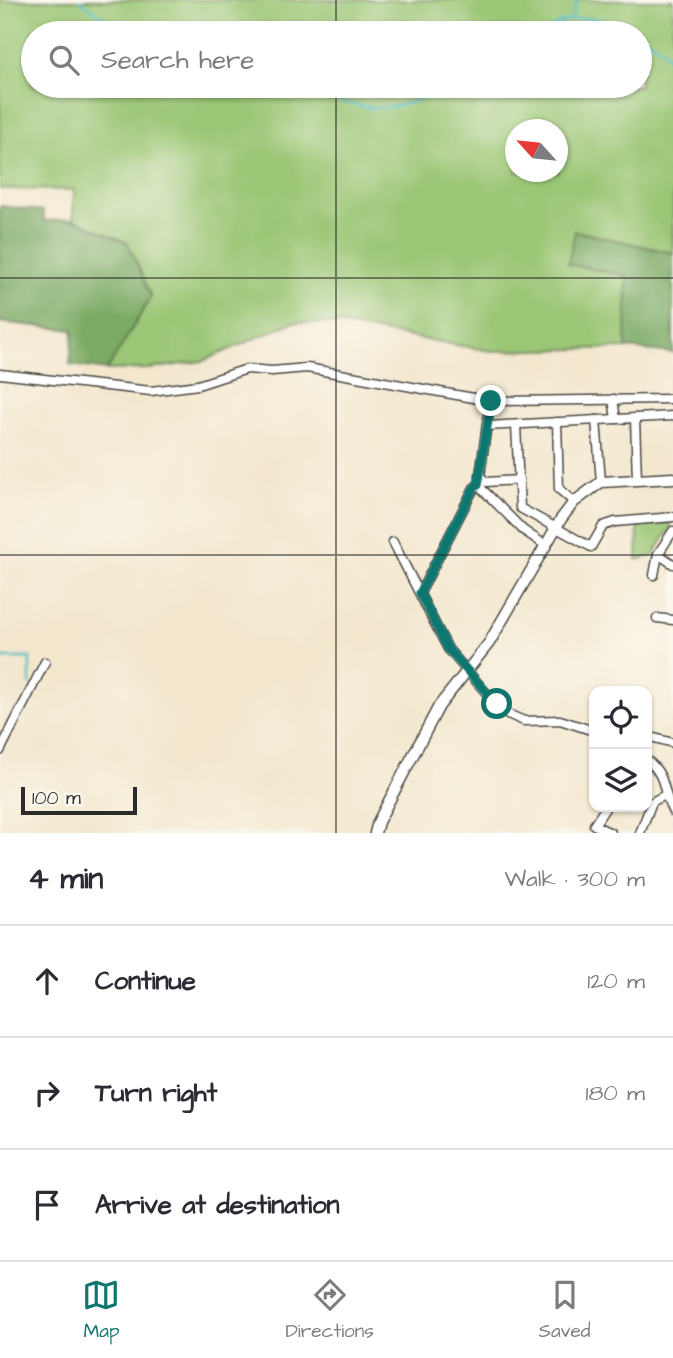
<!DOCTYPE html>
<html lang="en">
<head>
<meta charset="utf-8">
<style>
  :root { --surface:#fff; --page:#f2f2f3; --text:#2b2b33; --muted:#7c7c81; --line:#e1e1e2; --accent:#0f766e }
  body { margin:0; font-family:"Architects Daughter",sans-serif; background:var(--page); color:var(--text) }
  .controls { position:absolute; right:21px; bottom:21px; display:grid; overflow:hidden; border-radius:14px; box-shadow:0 2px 5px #0004 }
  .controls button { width:63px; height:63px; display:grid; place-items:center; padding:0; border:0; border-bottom:2px solid var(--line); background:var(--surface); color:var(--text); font:35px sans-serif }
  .compass { position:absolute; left:505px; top:119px; width:63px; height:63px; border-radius:50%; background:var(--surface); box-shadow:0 2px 5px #0004; rotate:297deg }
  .scale { position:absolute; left:21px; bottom:18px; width:116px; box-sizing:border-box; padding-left:7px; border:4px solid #2b2b2b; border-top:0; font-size:19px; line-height:24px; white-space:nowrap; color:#2b2b2b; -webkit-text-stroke:5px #fbf7ec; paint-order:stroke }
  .stop { position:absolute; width:21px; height:21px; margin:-16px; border:5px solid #0f766e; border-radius:50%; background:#fff }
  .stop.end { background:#0f766e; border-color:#fff; box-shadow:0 2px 7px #0008 }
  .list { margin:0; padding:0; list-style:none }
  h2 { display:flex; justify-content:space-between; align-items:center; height:91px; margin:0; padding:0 28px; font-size:30px }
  h2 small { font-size:23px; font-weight:400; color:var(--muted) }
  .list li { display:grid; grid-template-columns:46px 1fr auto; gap:21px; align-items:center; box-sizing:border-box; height:112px; padding:0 28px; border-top:2px solid var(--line) }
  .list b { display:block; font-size:26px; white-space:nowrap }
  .list em { font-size:23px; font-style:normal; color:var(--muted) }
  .icon { flex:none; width:38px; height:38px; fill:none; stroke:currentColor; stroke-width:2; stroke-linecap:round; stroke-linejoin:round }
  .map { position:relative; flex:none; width:673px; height:833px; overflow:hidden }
  .search { position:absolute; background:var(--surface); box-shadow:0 2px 5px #0004; left:21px; right:21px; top:21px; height:77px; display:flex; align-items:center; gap:18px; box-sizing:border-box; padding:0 24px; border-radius:38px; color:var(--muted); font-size:26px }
  .sheet { height:427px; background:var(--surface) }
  nav { display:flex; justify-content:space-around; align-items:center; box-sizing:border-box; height:98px; border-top:2px solid var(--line); background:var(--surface); font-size:19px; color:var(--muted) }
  nav a { display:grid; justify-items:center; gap:4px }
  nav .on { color:var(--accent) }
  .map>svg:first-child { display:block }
  .green { fill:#9ac674; stroke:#627850; stroke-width:2; fill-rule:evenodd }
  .forest { fill:#7bab66; stroke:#536b48; stroke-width:2 }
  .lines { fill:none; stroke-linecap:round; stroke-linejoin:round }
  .stream { stroke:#4ebdc3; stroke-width:2.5 }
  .minor-casing { stroke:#494743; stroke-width:11 }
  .tertiary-casing { stroke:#494743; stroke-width:13 }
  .minor { stroke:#fff; stroke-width:8 }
  .tertiary { stroke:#fff; stroke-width:10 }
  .route { stroke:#0f766e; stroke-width:9 }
  .grid { fill:none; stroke:#2b2b2b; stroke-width:2; stroke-opacity:0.55 }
</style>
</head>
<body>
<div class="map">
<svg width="673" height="833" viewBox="0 0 673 833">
  <rect width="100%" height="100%" fill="#fbf7ec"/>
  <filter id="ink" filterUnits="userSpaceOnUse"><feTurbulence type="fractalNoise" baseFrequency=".0143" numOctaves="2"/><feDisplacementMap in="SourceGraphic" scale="14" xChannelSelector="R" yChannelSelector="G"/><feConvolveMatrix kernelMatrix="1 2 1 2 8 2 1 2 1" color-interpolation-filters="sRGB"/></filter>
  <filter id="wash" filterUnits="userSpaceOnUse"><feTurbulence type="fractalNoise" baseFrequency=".00686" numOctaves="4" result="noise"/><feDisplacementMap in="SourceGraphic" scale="28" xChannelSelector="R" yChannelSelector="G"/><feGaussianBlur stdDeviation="1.57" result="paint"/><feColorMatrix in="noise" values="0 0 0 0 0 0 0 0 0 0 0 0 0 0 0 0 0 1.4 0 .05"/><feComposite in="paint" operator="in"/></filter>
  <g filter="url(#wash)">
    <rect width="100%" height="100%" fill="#f3e7ce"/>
    <g class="green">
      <path d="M0,0H673V253L576,231L568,264L627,276L626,348L491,351L337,324L293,322L203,361L150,369L107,370L151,297L128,243L73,219L74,190L0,189ZM33,33H640V86H33ZM516,130H558V172H516Z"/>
      <path d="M669,522L671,527L653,556L637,560L638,525Z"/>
    </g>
    <g class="forest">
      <path d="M0,206L43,211L44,221L73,219L128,243L151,297L107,370L70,365L73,330L0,322Z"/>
      <path d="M575,231L673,253V353L626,348L627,276L568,264Z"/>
    </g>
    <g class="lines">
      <g class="stream">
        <path d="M79,0L126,33"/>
        <path d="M572,18L577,0"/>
        <path d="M545,33C579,0 650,28 673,64"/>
        <path d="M299,86C330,98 363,113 398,106C416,102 432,92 451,94C472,95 491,107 505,86"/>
        <path d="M0,658H30V684"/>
      </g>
    </g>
  </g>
  <g filter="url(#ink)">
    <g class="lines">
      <g class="minor-casing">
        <g id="minor">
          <path d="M0,374L151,391L198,385L247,369L272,371L307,368L490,401L673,399"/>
          <path d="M613,399L616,419"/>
          <path d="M490,401L480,476L486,482L519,480"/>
          <path d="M635,418L637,480"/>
          <path d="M596,420L601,482"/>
          <path d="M557,422L559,489L574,502"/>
          <path d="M516,425L520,508L591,547L603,526L615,522L673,517"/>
          <path d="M487,426L673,416"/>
          <path d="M393,542L448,649L503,712L524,721L560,720L594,731"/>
          <path d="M658,554L673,531"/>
          <path d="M654,575L658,554L673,564"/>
          <path d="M420,593L474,488L478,485L523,530L545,545"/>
          <path d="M657,618L673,620"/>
          <path d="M647,736L673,743"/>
          <path d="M0,751L45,662"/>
          <path d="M647,760C668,777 661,790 673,812"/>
          <path d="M606,807L594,825L611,833"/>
          <path d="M640,833L652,802L665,795"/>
        </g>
      </g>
      <g class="tertiary-casing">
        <path id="tertiary" d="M375,833L378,822L439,706L489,643L561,519L574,502L601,482L673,478"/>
      </g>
      <use href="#minor" class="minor"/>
      <use href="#tertiary" class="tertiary"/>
    </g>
  </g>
  <g class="lines" filter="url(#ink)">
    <path class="route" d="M491,401L478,485L474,488L420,593L448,649L497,704"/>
  </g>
  <path class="grid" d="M336,0V33M336,86V833M0,278H673M0,555H673"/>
</svg>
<div class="controls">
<button><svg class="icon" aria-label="locate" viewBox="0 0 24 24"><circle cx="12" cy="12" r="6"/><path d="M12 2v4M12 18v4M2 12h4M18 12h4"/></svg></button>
<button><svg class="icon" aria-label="layers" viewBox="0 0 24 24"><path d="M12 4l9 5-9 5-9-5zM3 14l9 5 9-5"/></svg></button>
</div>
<svg class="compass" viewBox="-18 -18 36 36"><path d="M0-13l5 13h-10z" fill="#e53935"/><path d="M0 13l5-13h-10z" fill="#7c7c81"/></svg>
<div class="scale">100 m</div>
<div class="stop" style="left:497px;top:704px"></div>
<div class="stop end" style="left:491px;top:401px"></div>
<div class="search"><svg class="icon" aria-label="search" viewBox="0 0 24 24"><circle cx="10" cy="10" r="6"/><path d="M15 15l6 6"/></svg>Search here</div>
</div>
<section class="sheet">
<h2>4 min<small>Walk · 300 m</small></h2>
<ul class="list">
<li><svg class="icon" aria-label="ahead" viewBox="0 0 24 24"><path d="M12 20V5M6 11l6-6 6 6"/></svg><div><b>Continue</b></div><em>120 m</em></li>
<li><svg class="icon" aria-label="right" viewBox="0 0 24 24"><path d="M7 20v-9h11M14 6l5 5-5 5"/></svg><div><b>Turn right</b></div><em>180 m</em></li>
<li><svg class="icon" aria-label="arrive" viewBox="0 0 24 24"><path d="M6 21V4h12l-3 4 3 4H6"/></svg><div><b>Arrive at destination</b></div></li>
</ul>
</section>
<nav>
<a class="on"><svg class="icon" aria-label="map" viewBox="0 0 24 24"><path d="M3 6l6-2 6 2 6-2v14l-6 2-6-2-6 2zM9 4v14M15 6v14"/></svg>Map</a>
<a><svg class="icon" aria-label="directions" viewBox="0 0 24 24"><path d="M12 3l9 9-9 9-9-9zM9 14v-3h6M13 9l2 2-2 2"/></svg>Directions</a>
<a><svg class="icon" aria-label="saved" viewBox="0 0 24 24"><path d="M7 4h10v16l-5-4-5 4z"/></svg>Saved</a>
</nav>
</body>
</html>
